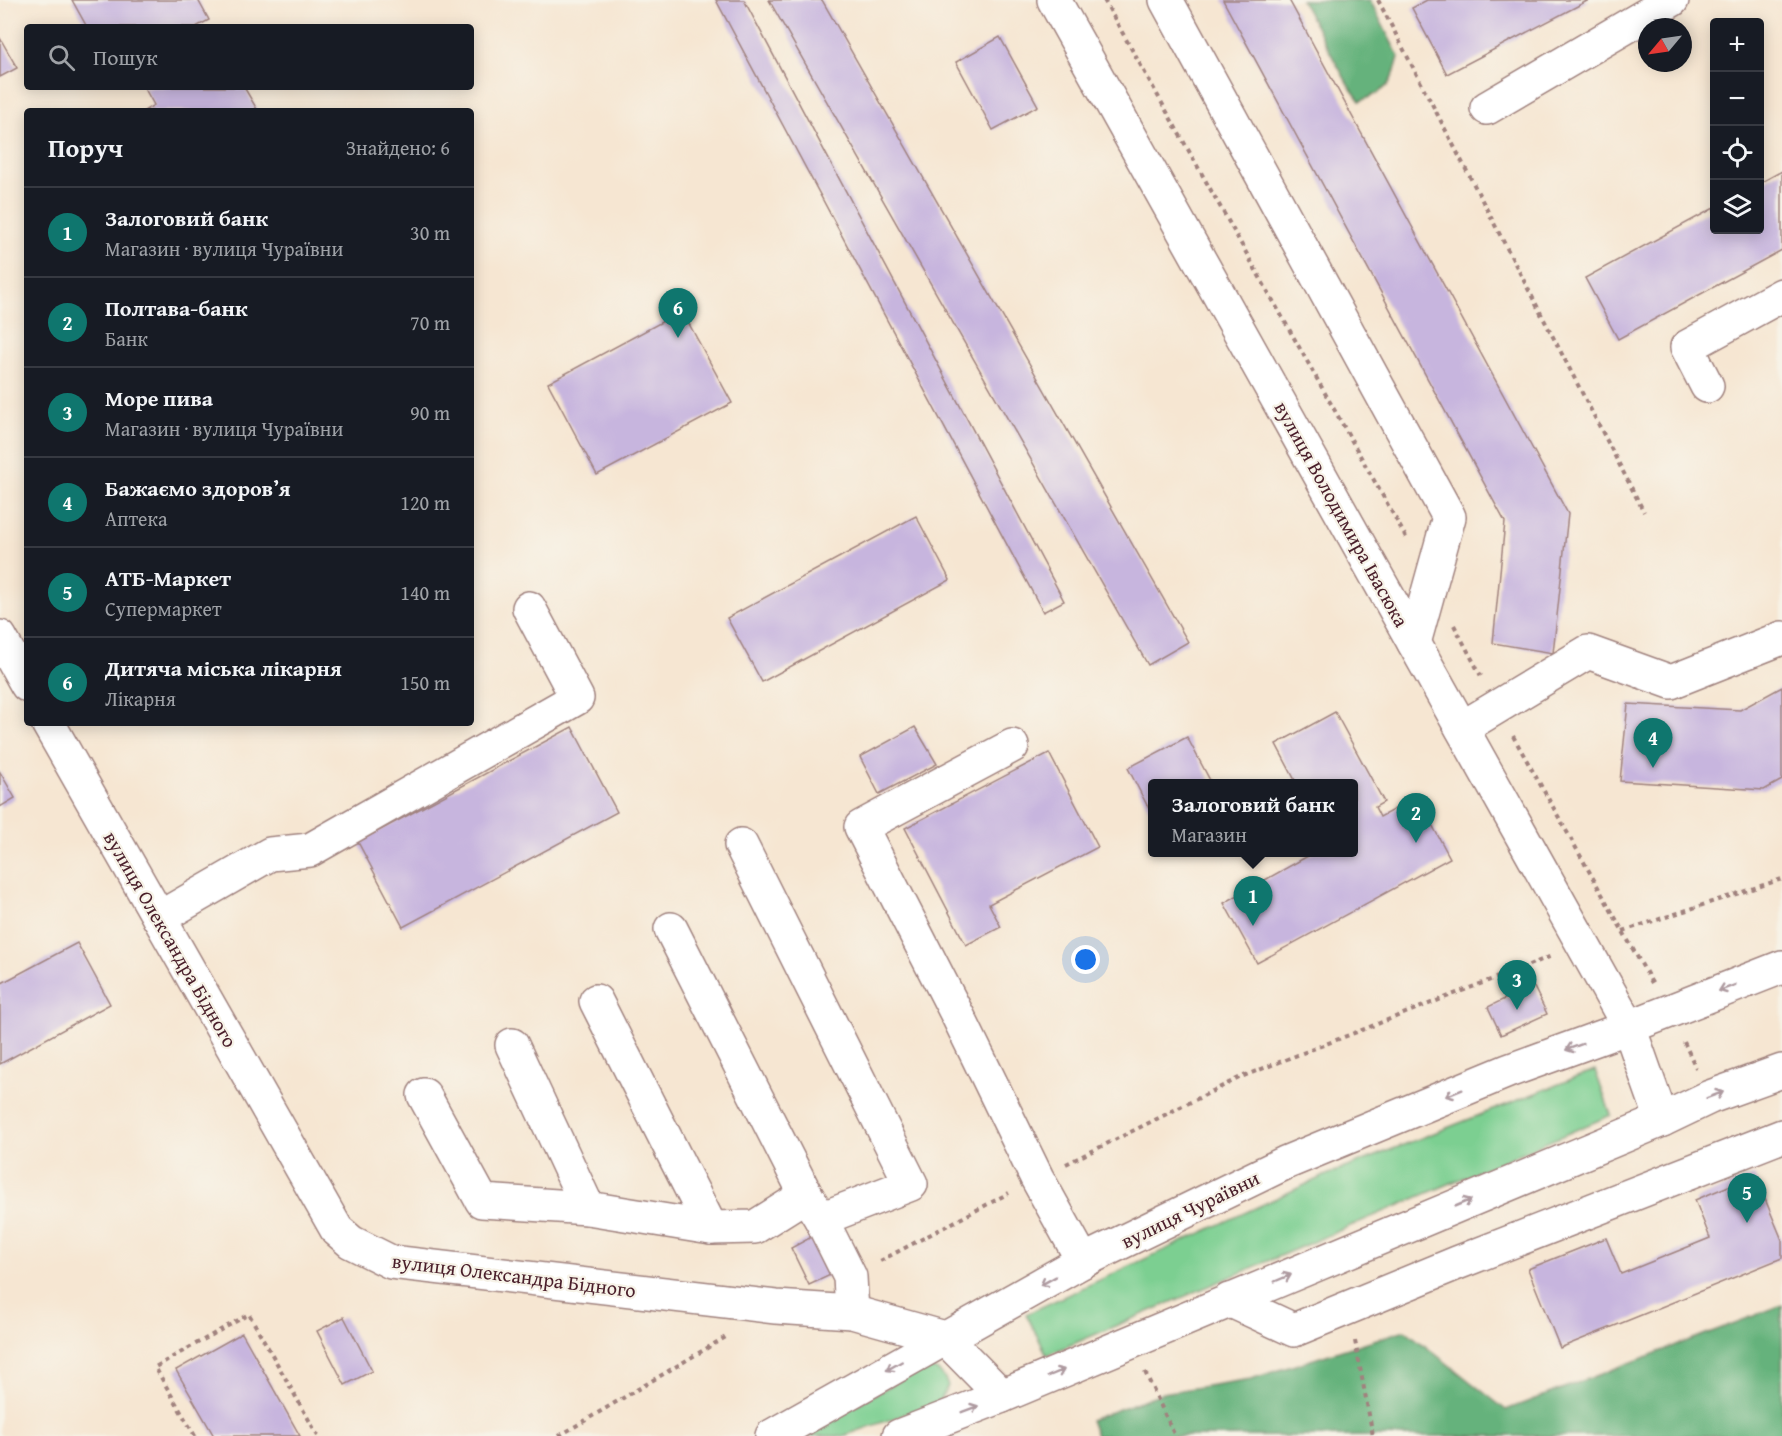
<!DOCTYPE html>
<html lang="uk">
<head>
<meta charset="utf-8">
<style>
  :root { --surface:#171b24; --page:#20242c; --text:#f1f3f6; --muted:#9ea1a6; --line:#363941; --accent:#0f766e }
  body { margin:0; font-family:"Gentium Book Plus",serif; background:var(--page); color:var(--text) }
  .controls { position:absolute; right:18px; top:18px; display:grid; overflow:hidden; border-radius:6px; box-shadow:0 3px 15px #0003 }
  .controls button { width:54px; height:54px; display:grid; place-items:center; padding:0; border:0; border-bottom:2px solid var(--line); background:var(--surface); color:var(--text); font:30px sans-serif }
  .compass { position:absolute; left:1638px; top:18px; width:54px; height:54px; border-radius:50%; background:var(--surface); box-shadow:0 3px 15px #0003; rotate:241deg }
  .you { position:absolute; left:1086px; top:960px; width:21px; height:21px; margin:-15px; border:4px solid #fff; border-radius:50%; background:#1a73e8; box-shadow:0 0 0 9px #1a73e833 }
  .badge { display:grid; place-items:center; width:39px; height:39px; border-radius:50%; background:var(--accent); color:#fff; font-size:20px; font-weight:700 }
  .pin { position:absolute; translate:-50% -50px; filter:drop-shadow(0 2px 3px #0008) }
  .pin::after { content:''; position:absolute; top:32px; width:21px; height:18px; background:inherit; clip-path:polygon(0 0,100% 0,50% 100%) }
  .popup { position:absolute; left:1148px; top:779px; width:210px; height:78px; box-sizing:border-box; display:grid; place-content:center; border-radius:6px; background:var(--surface); filter:drop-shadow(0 2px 4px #0005); font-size:20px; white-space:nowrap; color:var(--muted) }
  .popup b { font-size:22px; color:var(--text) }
  .popup::after { content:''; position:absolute; left:50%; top:100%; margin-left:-12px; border:12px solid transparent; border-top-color:var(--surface) }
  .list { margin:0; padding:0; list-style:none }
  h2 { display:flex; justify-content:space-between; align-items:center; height:78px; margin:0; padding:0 24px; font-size:26px }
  h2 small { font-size:20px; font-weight:400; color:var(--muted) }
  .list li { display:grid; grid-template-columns:39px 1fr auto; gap:18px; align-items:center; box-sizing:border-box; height:90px; padding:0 24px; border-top:2px solid var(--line) }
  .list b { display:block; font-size:22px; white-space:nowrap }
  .list p { margin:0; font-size:20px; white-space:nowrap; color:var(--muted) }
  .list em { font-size:20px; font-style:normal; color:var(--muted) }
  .icon { flex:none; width:33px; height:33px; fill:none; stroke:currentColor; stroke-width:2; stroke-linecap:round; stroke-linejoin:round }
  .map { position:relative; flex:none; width:1782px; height:1436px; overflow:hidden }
  .search { position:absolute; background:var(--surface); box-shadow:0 3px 15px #0003; left:24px; top:24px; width:450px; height:66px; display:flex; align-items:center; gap:15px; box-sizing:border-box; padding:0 21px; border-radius:6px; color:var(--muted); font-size:22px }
  .panel { position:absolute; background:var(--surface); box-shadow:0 3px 15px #0003; left:24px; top:108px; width:450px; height:618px; border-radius:6px }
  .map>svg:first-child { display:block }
  .green { fill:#7ccf91; stroke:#63775e; stroke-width:1.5 }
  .forest { fill:#65b27b; stroke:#586853; stroke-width:1.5 }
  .building { fill:#c7b5de }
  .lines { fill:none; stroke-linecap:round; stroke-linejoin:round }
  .minor-casing { stroke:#a0827e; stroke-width:36 }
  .path { stroke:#a0827e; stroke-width:4; stroke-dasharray:4.5 4.5; stroke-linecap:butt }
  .minor { stroke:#fff; stroke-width:33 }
  .oneway { stroke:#ae9aa0 }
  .labels { text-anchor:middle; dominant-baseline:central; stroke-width:4.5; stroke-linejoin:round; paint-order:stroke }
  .street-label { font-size:20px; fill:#4a1f2b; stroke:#f7f3e8 }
</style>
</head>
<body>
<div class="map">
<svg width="1782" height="1436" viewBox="0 0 1782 1436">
  <rect width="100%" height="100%" fill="#f7f3e8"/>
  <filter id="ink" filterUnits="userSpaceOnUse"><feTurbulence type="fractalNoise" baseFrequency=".0167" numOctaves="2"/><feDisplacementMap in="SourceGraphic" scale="12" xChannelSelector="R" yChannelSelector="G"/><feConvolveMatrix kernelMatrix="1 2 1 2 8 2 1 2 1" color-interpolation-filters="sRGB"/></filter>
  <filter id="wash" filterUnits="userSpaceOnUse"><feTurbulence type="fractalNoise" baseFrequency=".008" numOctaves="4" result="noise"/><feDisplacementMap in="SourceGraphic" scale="24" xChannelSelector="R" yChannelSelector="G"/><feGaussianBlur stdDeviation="1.35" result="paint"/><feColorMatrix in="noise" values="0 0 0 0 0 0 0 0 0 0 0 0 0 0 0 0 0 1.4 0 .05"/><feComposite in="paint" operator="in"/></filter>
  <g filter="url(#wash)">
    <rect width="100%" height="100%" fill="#f6e6d2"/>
    <g class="green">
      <path d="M1595,1070L1611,1115L1047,1355L1026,1314L1324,1176Z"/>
      <path d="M922,1368C937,1367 943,1373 948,1386L938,1403L843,1436H800Z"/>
    </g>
    <g class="forest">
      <path d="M1301,0H1370L1399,57C1392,85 1387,91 1360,101L1349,86Z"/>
      <path d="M1782,1305V1436H1096L1090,1420L1162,1393L1251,1379L1405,1330L1506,1410Z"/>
    </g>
    <g id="blocks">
      <g class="building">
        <path d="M72,0H198L209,20L196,27H87Z"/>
        <path d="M716,0H744L1064,601L1043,612Z"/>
        <path d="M769,0H822L1188,642L1148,665Z"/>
        <path d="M1223,0H1289L1568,514L1553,653L1493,643L1505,522Z"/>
        <path d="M1427,0H1589L1447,74L1412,8Z"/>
        <path d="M1000,37L1038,106L993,130L956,62Z"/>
        <path d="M0,38L17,68L0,77Z"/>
        <path d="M144,87H244L258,111H144L154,105Z"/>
        <path d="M1782,171V250L1618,339L1585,278L1714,208V230H1760V183Z"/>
        <path d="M682,311L732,403L597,475L548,383Z"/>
        <path d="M916,516L950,580L762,682L727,618Z"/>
        <path d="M1782,687V780L1764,790L1620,781L1628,704L1740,710Z"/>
        <path d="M1335,712L1384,802L1375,807L1380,817L1417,797L1450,858L1257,963L1224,903L1315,852H1354V784H1297L1276,744Z"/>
        <path d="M572,727L617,812L403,927L358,842Z"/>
        <path d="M915,727L937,764L879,794L860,757Z"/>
        <path d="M1187,737L1212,784H1152V815L1128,768Z"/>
        <path d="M1049,753L1098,847L989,904L1001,927L966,945L905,828Z"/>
        <path d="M0,772L15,798L0,807Z"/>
        <path d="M77,943L110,1004L0,1064V984Z"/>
        <path d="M1533,985L1547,1014L1501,1035L1488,1007Z"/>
        <path d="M1755,1175L1782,1240V1258L1560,1348L1528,1269L1606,1238L1621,1274L1710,1238L1695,1200Z"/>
        <path d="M817,1234L837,1272L809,1285L791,1248Z"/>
        <path d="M344,1317L372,1371L345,1385L317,1331Z"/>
        <path d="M242,1333L300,1436H214L176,1370Z"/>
      </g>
    </g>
  </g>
  <g filter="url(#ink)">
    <use href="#blocks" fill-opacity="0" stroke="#a0827e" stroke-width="1.5"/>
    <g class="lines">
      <g class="minor-casing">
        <g id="minor">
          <path d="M1054,0L1629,1027L1662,1120"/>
          <path d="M1166,0L1449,517L1414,643"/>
          <path d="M1487,108L1672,0"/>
          <path d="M1707,386L1687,347L1782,295"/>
          <path d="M0,637L27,685"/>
          <path d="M48,723L337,1230L351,1242L391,1262L776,1307L852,1312L945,1338L1002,1396"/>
          <path d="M1462,728L1588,652L1671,682L1782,638"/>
          <path d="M1012,746L861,827L958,1016L1037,1178L1083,1261"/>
          <path d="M741,845L911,1184L821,1219"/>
          <path d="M159,918L270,854L310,850L577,698L529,608"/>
          <path d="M671,929L806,1195L821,1219L850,1277L852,1312"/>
          <path d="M596,1001L711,1228"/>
          <path d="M512,1045L588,1208"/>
          <path d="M424,1095L482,1201L588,1208L711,1228L755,1227L806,1195"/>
          <path d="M1229,1300L1294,1330L1457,1263L1782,1136"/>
          <path d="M772,1436L1083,1261L1285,1163L1508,1071L1629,1027L1782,967"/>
          <path d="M899,1436L1002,1396L1662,1120L1710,1097L1782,1071"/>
        </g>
      </g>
      <g class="path">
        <path d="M1104,0L1407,539"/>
        <path d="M1378,0L1644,512"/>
        <path d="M1454,625L1481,676"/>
        <path d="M1513,736L1652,983"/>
        <path d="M1623,931L1782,879"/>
        <path d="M1684,1042L1696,1068"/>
        <path d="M1066,1164L1241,1077L1552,956"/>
        <path d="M880,1261L1009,1193"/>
        <path d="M1355,1341L1373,1436"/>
        <path d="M1145,1372L1175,1436"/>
        <path d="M195,1436L155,1367L249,1314L318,1436"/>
        <path d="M559,1436L729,1335"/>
      </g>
      <use href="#minor" class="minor"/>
    </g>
    <defs><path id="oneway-shaft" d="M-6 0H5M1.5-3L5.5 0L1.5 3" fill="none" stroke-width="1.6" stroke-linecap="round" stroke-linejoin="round" transform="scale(1.5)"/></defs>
    <g class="oneway">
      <use href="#oneway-shaft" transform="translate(1727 988) rotate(159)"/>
      <use href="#oneway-shaft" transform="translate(1574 1047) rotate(160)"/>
      <use href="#oneway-shaft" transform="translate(1454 1093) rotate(158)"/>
      <use href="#oneway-shaft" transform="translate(1715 1095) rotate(-21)"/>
      <use href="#oneway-shaft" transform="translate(1463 1203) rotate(-23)"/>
      <use href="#oneway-shaft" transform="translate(1283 1278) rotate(-23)"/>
      <use href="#oneway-shaft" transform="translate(1048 1281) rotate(151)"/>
      <use href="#oneway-shaft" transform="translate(894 1366) rotate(150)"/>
      <use href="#oneway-shaft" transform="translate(1056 1373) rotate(-23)"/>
      <use href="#oneway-shaft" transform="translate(970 1409) rotate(-21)"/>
    </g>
  </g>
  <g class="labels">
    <g class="street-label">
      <text transform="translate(1342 514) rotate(61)">вулиця Володимира Івасюка</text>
      <text transform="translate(171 939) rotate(60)">вулиця Олександра Бідного</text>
      <text transform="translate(1190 1209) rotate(-26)">вулиця Чураївни</text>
      <text transform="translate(514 1275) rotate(7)">вулиця Олександра Бідного</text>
    </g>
  </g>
</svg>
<div class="controls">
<button>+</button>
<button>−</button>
<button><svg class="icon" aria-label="locate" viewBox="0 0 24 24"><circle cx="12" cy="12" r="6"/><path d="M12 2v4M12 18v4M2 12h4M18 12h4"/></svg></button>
<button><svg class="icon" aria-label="layers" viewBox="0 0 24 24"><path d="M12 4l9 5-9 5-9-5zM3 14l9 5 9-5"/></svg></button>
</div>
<svg class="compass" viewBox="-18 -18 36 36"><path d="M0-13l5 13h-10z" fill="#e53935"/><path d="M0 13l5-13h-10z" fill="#9ea1a6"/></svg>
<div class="you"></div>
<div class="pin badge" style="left:1253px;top:926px">1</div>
<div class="popup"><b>Залоговий банк</b>Магазин</div>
<div class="pin badge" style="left:1416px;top:843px">2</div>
<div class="pin badge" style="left:1517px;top:1010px">3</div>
<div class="pin badge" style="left:1653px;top:768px">4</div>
<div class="pin badge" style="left:1747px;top:1223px">5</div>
<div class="pin badge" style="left:678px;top:338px">6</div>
<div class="search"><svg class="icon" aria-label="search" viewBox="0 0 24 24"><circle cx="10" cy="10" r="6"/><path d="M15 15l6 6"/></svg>Пошук</div>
<section class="panel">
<h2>Поруч<small>Знайдено: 6</small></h2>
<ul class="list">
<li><span class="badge">1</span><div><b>Залоговий банк</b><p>Магазин · вулиця Чураївни</p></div><em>30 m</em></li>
<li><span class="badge">2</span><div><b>Полтава-банк</b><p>Банк</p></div><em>70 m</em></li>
<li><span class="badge">3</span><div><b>Море пива</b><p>Магазин · вулиця Чураївни</p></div><em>90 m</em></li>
<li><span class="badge">4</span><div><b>Бажаємо здоровʼя</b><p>Аптека</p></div><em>120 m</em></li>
<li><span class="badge">5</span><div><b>АТБ-Маркет</b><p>Супермаркет</p></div><em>140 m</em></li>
<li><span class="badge">6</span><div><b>Дитяча міська лікарня</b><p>Лікарня</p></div><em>150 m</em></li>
</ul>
</section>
</div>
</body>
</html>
